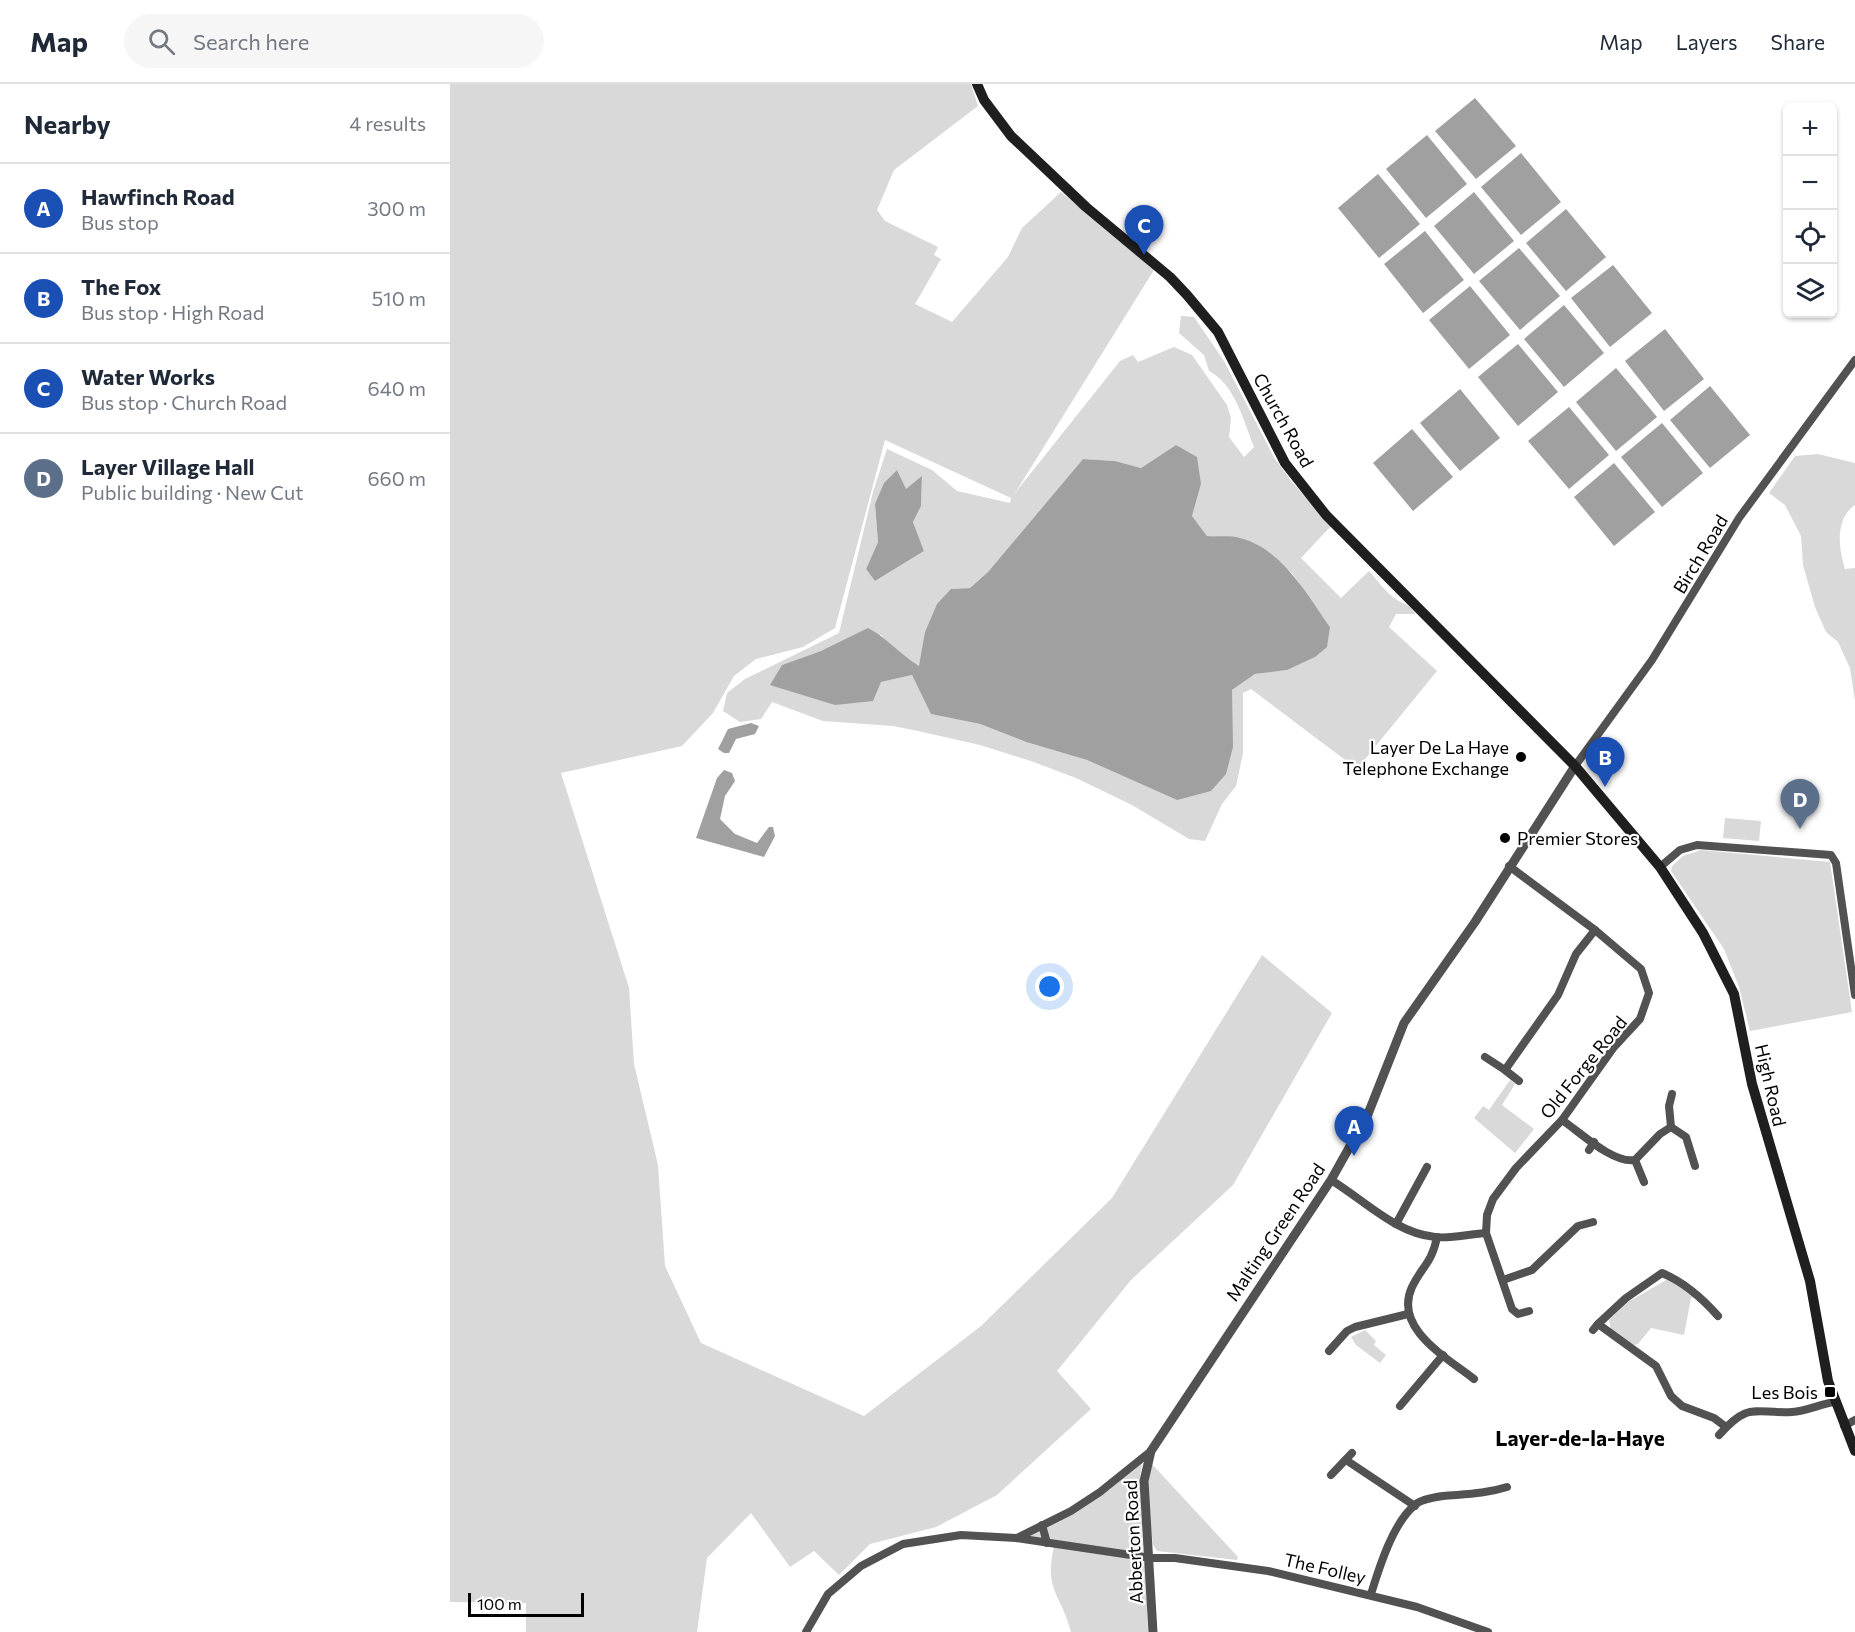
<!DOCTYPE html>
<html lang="en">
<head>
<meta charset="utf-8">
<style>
  :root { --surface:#fff; --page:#f6f6f7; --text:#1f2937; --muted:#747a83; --line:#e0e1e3; --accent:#000 }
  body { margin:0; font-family:Commissioner,sans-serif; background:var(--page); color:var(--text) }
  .controls { position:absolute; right:18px; top:18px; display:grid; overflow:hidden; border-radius:9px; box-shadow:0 2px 4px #0004 }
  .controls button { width:54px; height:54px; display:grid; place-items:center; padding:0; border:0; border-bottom:2px solid var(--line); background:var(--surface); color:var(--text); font:30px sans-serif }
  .scale { position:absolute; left:18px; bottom:15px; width:116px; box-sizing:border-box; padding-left:6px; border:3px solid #000; border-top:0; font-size:16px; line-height:21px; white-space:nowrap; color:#000; -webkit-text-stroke:4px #fff; paint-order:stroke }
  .you { position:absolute; left:600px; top:903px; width:21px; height:21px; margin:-15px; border:4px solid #fff; border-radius:50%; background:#1a73e8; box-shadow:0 0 0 9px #1a73e833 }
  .badge { display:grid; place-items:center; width:39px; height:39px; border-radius:50%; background:var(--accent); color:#fff; font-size:20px; font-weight:700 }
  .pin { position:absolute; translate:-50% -50px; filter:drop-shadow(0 2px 3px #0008) }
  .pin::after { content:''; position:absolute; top:32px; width:21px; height:18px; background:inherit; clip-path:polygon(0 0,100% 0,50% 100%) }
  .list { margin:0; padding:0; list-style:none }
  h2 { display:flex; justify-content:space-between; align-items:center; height:78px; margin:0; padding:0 24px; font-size:26px }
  h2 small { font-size:20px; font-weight:400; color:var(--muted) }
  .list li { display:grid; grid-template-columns:39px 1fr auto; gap:18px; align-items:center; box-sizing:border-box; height:90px; padding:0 24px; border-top:2px solid var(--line) }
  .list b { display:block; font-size:22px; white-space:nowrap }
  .list p { margin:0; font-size:20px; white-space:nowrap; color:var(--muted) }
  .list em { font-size:20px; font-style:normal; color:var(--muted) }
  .icon { flex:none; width:33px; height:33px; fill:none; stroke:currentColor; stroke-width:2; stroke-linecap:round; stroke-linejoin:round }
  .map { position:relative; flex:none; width:1405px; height:1548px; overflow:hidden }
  header { display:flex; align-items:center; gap:36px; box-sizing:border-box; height:84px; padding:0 30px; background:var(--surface); border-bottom:2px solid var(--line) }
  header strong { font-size:28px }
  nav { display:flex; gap:33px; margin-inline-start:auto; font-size:21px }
  .search { width:420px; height:54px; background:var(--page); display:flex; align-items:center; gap:15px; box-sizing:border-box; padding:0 21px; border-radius:33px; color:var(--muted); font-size:22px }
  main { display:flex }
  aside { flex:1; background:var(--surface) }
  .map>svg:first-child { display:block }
  .green { fill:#d9d9d9; fill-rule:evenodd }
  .water { fill:#a0a0a0 }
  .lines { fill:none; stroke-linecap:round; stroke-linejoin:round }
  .minor { stroke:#525252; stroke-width:8 }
  .tertiary { stroke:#525252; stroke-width:9 }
  .secondary { stroke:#1f1f1f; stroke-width:10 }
  .poi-dot { fill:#000; stroke:#fff; stroke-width:2 }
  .labels { text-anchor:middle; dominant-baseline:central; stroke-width:4.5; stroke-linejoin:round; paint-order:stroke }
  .street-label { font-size:18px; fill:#000; stroke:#fff }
  .poi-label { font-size:18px; fill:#000; stroke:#fff; text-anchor:end }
  .quarter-label { font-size:21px; font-weight:bold; fill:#000; stroke:#fff }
</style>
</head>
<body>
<header>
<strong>Map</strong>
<div class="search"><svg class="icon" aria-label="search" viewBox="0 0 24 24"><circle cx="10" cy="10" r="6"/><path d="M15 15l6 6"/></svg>Search here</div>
<nav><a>Map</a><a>Layers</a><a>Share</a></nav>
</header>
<main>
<aside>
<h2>Nearby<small>4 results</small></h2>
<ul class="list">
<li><span class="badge" style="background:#1a4fb4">A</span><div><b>Hawfinch Road</b><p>Bus stop</p></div><em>300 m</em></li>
<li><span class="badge" style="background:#1a4fb4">B</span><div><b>The Fox</b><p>Bus stop · High Road</p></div><em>510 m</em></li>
<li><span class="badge" style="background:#1a4fb4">C</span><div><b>Water Works</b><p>Bus stop · Church Road</p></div><em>640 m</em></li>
<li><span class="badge" style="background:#5c6f8a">D</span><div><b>Layer Village Hall</b><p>Public building · New Cut</p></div><em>660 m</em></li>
</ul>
</aside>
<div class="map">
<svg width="1405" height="1548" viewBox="0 0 1405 1548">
  <rect width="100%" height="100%" fill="#fff"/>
  <g class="green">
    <path d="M0,0H521L528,22L444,86L427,126L435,137L488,163L484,171L491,175L465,220L502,238L558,173L572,144L611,108L704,186L565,409L670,277L683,271L688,278L724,263L742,271L777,321L781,334L779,353L794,373L804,363C794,338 785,300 759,287L754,271L729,249L731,232L744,233L774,277L825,375L842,398L881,442L851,474L891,514L919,487C927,496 936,509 947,516C955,521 960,520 965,530H946L939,543L987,587L907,685L801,605L793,609V669L786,702L772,720L755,757L739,755L682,721L626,694L581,677L530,661L468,647L443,642L373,637L322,618L311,635L290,638L273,627L277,609L295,595L389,549L423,408L437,365L482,386L507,407L560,419L561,414L435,356L385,544L353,563L306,575L284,592L263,629L232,662L111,689L179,904L184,980L208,1081L215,1182L251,1259L414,1332L531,1242L662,1114L812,871L882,929L783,1101L681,1196L607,1287L641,1325L547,1411L486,1443L420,1460L389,1491L364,1467L340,1483L301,1429L257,1474L247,1548H76V1519L0,1518ZM726,361L751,400L742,432L757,452L790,454L842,489L880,543L837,586L805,590L782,606L781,625L727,716L637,676L576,658L530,640L482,630L462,591L431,598L332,581L371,567L431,551L442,563L469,582L501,505L520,504L538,488L633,375L665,377L691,384ZM447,386L456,406L472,393L471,422L463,438L474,467L425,497L416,485L428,458L425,420Z"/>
    <path d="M1368,370L1405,379V421C1384,435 1389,466 1395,485L1405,484V617L1400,584L1388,558L1376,548L1365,523L1353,481L1351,452L1335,421L1319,409L1345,372Z"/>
    <path d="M1275,734L1311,737L1309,757L1273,754Z"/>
    <path d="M1251,766L1380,778L1402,928L1300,947L1289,903L1274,865L1221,787L1222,782L1233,772Z"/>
    <path d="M1060,996L1065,1000L1052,1021L1084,1045L1065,1069L1024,1034L1033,1022L1039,1026Z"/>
    <path d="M1218,1195L1246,1213L1241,1214L1234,1251L1201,1244L1188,1260L1184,1261L1161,1247L1159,1236L1178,1218Z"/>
    <path d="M915,1246L926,1257L924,1261L936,1271L930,1279L906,1261L901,1253Z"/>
    <path d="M700,1378L788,1473L787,1476L707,1467L703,1461L696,1401Z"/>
    <path d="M689,1380H692L690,1392L693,1470L574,1454L659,1406Z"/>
    <path d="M604,1462L692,1476L696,1482L698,1548H621C611,1509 594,1508 604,1462Z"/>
  </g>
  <g class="water">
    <path d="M1025,14L1066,62L1026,95L985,47Z"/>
    <path d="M977,51L1017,100L976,134L936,85Z"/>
    <path d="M1071,69L1111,118L1071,151L1031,103Z"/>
    <path d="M928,90L970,140L929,174L888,124Z"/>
    <path d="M1024,108L1064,157L1024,190L984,142Z"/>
    <path d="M1116,125L1156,173L1116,207L1076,159Z"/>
    <path d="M975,147L1014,196L973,229L934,180Z"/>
    <path d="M1069,164L1110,212L1070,246L1029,197Z"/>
    <path d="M1163,181L1202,229L1160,263L1121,214Z"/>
    <path d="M1020,202L1060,251L1019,285L979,236Z"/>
    <path d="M1114,221L1154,269L1114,303L1074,255Z"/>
    <path d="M1215,245L1254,295L1214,327L1175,277Z"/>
    <path d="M1068,260L1108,308L1068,342L1028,293Z"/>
    <path d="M1166,284L1207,333L1166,367L1126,318Z"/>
    <path d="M1260,302L1300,351L1260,384L1220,336Z"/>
    <path d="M1010,305L1050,354L1010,387L970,339Z"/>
    <path d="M1119,323L1159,371L1119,405L1078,357Z"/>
    <path d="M1212,339L1253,389L1212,423L1171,373Z"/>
    <path d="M962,345L1003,393L963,427L923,379Z"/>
    <path d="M726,361L747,373L751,400L742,432L757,452C768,453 780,451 790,454C831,464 857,510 880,543L877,563L865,573L837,586L805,590L782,606L783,663L776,690L761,707L727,716L637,676L576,658L530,640L481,630L462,591L431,598L423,617L385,621L320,601L332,581L371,567L418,544C437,554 451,571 469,582L475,548L487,520L501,505L520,504L538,488L633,375L665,377L691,384Z"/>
    <path d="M1164,379L1205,428L1164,462L1124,413Z"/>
    <path d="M447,386L456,405L472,392L471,422L463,438L474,467L425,497L416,485L428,458L425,420L434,399Z"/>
    <path d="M301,639L309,642L305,650L286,655L279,669H274L268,665L278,645Z"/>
    <path d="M274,686L282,689L285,697L275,712L270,735L285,750L307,759L319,743H323L325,752L314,773L246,754L267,694Z"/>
  </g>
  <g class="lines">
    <g class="minor">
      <path d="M1125,682L1202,576L1289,434L1405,276"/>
      <path d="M1059,782L1145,846L1191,885L1199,909L1190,935L1164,963L1112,1036L1066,1084L1043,1115L1037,1131L1036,1149L1062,1225L1068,1230L1079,1227"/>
      <path d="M1210,783L1230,766L1247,761L1381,771L1386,779L1405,911"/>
      <path d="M1035,973L1055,986L1108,911L1126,870L1145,846"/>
      <path d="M1055,986L1069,997"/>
      <path d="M1112,1036C1130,1048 1163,1080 1185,1076L1210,1050L1221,1043L1236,1053L1245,1082"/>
      <path d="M1221,1043L1219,1022L1222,1010"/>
      <path d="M1139,1066L1144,1058"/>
      <path d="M1185,1076L1194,1098"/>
      <path d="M881,1096C914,1116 945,1149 985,1153C1001,1155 1020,1150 1036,1149"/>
      <path d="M946,1140L977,1083"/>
      <path d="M987,1153C982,1179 972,1182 962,1203C943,1244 996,1273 1024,1295"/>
      <path d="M1053,1196L1082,1186L1128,1142L1143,1138"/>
      <path d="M1148,1240L1176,1214L1212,1189C1234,1198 1252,1214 1268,1232"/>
      <path d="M1143,1246L1148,1240L1206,1282L1221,1312L1232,1322L1264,1334L1276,1343"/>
      <path d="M879,1267L897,1247L905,1243L958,1230"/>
      <path d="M950,1322L993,1271"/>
      <path d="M1394,1342L1405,1336"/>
      <path d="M1269,1351C1299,1317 1304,1330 1342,1328C1356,1327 1371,1320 1384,1318"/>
      <path d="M896,1376L965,1422"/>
      <path d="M881,1391L902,1369"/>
      <path d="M592,1441L597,1459"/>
      <path d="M567,1454L621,1427L650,1408L701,1367"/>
      <path d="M921,1510C929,1484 943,1438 966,1420C972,1415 986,1413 993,1412C1015,1410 1035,1410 1057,1403"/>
      <path d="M356,1548L378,1510L411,1482L453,1460L511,1451L566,1454L701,1474H725L818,1487L967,1523L1038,1548"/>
    </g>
    <path class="tertiary" d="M703,1548L694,1397L701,1367L881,1096L918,1030L954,939L1025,838L1125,682"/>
    <path class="secondary" d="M527,0L534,16L561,52L636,123L720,193L737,211L768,248L835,379L876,431L1125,682L1210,783L1253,849L1284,910L1302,1000L1360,1197L1378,1297L1405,1367"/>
  </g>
  <g class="poi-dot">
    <circle cx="1071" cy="673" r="6"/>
    <circle cx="1055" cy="754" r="6"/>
    <rect x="1374" y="1302" width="12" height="12" rx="3"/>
  </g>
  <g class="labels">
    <g class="street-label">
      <text transform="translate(834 336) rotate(61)">Church Road</text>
      <text transform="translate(1250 470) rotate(-59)">Birch Road</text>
      <text transform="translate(1133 983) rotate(-51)">Old Forge Road</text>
      <text transform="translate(1321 1001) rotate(77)">High Road</text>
      <text transform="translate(825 1148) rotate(-56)">Malting Green Road</text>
      <text transform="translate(683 1458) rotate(-93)">Abberton Road</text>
      <text transform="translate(875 1484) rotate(13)">The Folley</text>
    </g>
    <g class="poi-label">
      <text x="1059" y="663">Layer De La Haye<tspan x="1059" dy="21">Telephone Exchange</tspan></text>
      <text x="1067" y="754" text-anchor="start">Premier Stores</text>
      <text x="1368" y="1308">Les Bois</text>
    </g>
    <g class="quarter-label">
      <text x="1130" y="1353">Layer-de-la-Haye</text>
    </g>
  </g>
</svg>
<div class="controls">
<button>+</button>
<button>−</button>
<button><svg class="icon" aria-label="locate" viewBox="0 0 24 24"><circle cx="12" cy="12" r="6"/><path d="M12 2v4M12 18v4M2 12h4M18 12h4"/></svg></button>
<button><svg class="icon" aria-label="layers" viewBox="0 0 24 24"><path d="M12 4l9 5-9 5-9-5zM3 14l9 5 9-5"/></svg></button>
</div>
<div class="scale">100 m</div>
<div class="you"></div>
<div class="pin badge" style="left:904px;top:1072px;background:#1a4fb4">A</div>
<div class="pin badge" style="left:1155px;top:703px;background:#1a4fb4">B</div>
<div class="pin badge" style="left:694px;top:171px;background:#1a4fb4">C</div>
<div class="pin badge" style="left:1350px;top:745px;background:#5c6f8a">D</div>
</div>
</main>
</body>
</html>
